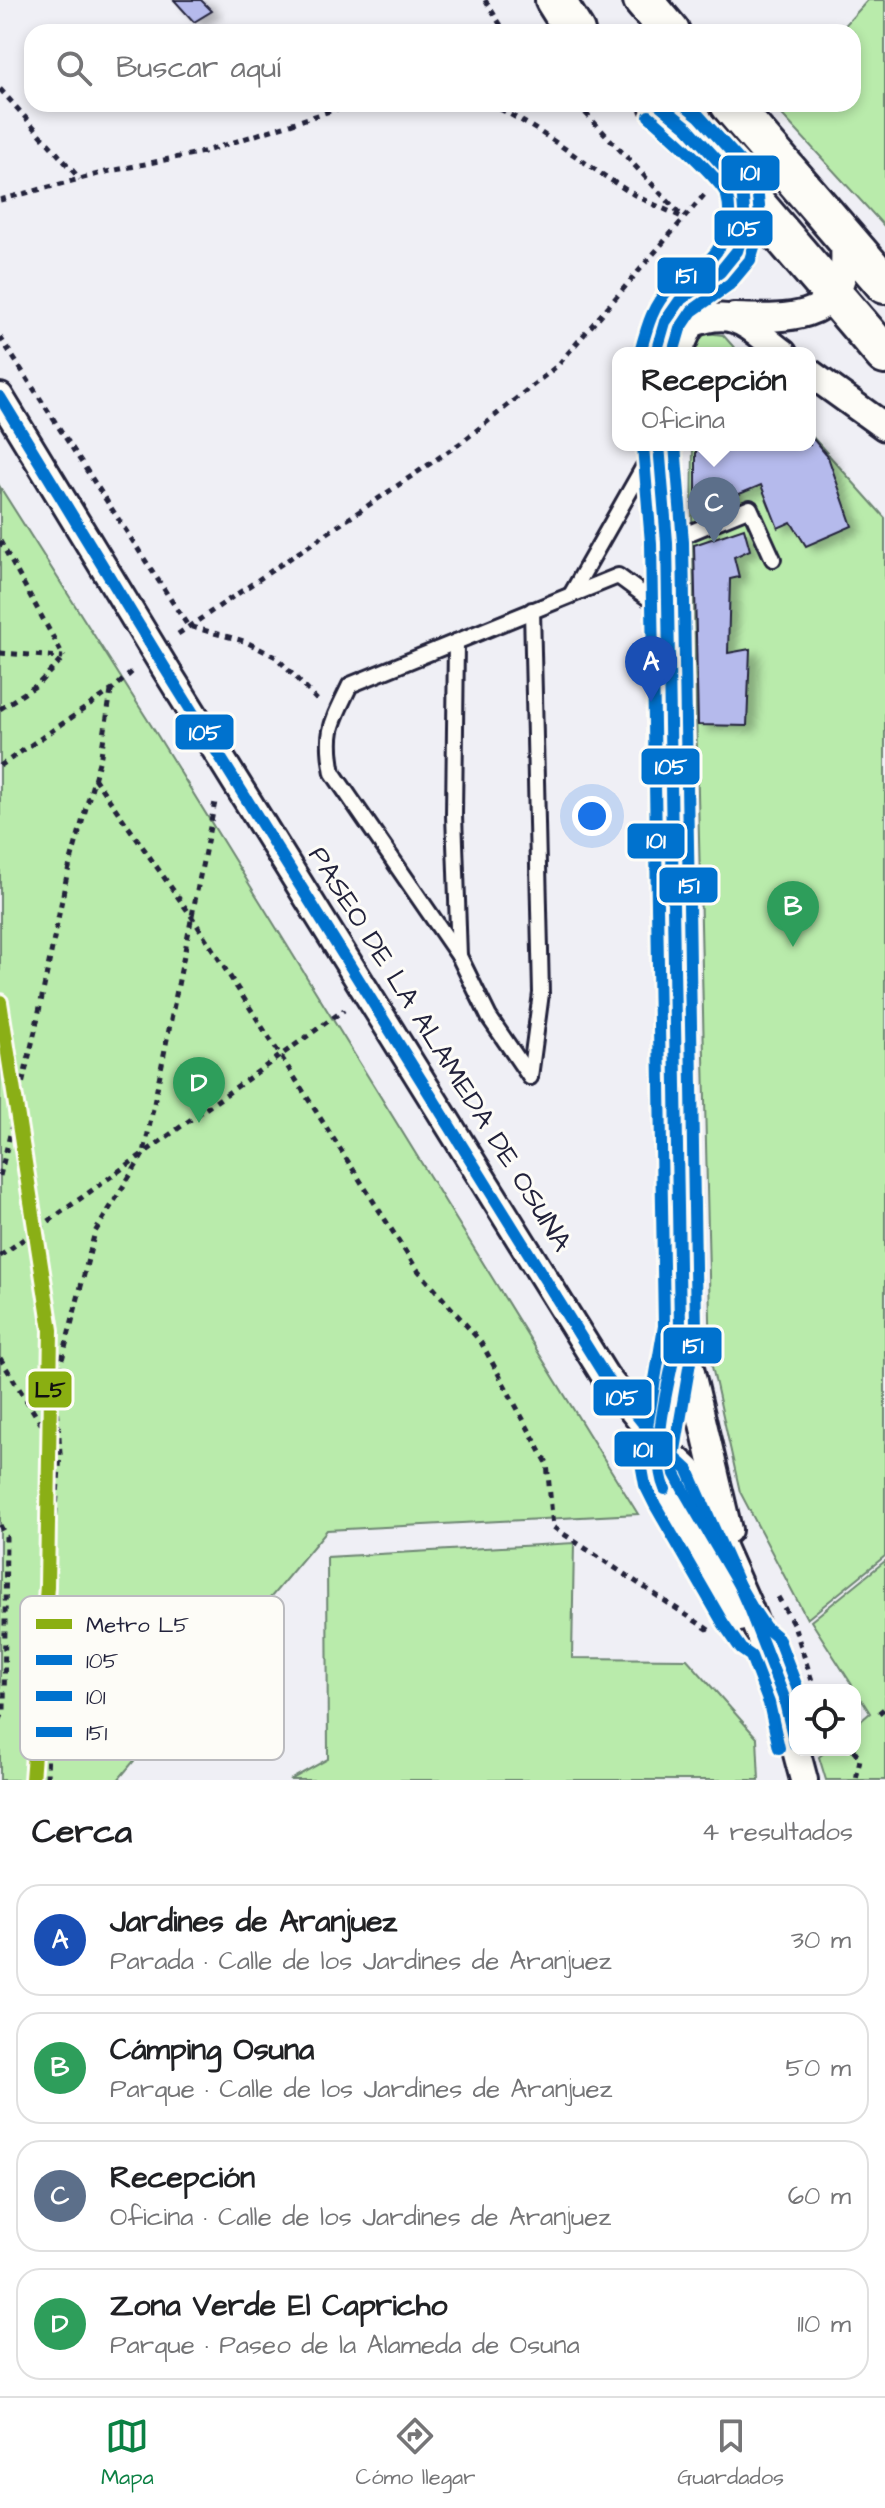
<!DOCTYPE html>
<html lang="es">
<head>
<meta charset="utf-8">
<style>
  :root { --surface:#fff; --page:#f2f2f2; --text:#202124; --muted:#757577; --line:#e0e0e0; --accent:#0b8043 }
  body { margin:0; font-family:"Architects Daughter",sans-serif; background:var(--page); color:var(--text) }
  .controls { position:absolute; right:24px; bottom:24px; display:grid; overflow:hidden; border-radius:16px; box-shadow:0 4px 12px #0003 }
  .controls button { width:72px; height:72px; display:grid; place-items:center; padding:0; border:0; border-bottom:2px solid var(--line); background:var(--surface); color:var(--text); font:40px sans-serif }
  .you { position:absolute; left:592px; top:816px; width:28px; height:28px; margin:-20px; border:6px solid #fff; border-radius:50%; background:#1a73e8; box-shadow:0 0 0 12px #1a73e833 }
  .badge { display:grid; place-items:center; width:52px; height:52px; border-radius:50%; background:var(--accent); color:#fff; font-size:26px; font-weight:700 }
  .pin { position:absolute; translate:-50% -66px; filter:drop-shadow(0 2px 4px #0008) }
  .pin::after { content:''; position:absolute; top:42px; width:28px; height:24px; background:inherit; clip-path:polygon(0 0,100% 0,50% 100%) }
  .popup { position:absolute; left:612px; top:347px; width:204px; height:104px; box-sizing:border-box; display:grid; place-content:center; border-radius:16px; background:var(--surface); filter:drop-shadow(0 2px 6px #0005); font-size:26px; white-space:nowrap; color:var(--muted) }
  .popup b { font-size:30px; color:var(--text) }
  .popup::after { content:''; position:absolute; left:50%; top:100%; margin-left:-16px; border:16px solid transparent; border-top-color:var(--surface) }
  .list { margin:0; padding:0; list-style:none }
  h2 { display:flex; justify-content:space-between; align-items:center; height:104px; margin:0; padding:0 32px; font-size:34px }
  h2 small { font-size:26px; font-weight:400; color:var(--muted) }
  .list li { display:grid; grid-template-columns:52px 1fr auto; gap:24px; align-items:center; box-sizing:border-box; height:112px; margin:0 16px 16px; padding:0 16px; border:2px solid var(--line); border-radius:24px }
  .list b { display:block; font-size:30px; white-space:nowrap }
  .list p { margin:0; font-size:26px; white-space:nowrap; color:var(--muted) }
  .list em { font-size:26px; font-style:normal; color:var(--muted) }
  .icon { flex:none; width:44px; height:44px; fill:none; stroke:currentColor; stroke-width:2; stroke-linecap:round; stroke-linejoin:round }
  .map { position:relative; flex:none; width:885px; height:1780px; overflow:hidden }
  .search { position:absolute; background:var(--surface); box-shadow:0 4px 12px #0003; left:24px; right:24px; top:24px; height:88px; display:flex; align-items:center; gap:20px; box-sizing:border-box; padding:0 28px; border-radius:24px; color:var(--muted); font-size:30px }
  .sheet { height:616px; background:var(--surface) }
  nav { display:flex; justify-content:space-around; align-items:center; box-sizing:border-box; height:112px; border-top:2px solid var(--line); background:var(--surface); font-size:22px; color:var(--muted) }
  nav a { display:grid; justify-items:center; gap:4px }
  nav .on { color:var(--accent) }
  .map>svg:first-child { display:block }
  .green { fill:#b9ebab; stroke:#6e8673; stroke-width:2 }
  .building { fill:#b5baec; stroke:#22223b; stroke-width:2; filter:url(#shadow) }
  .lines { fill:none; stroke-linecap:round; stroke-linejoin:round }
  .service-casing { stroke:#22223b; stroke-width:20 }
  .minor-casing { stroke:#22223b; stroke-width:32 }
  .secondary-casing { stroke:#22223b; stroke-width:44 }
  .path { stroke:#22223b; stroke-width:5; stroke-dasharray:6 6; stroke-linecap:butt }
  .service { stroke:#fdfcf7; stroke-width:14 }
  .minor { stroke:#fdfcf7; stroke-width:26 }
  .secondary { stroke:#fdfcf7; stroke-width:38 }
  .bus-1-casing { stroke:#fdfcf7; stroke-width:18 }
  .bus-2-casing { stroke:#fdfcf7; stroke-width:18 }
  .bus-3-casing { stroke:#fdfcf7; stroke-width:18 }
  .bus-1 { stroke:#0072ce; stroke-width:12 }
  .bus-2 { stroke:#0072ce; stroke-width:12 }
  .bus-3 { stroke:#0072ce; stroke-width:12 }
  .metro-1-casing { stroke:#fdfcf7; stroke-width:20 }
  .metro-1 { stroke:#8aaf12; stroke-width:14 }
  .labels { text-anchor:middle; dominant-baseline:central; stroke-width:6; stroke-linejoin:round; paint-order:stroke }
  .street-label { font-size:28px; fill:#22223b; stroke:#fdfcf7 }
  .key { fill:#fdfcf7; stroke:#bbbbbf; stroke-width:2 }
  .key-label { font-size:22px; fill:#22223b }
  .line-badge { stroke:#fdfcf7; stroke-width:3 }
  .badge-label { font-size:22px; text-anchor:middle; font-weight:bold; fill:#fff }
  .pale-badge-label { font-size:22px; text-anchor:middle; font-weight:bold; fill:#111 }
</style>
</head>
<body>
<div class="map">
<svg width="885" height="1780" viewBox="0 0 885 1780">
  <defs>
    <filter id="shadow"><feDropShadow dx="9" dy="5" stdDeviation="4" flood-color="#0004"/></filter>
  </defs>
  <rect width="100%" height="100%" fill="#efeff5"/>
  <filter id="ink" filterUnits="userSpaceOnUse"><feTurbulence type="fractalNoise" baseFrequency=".0125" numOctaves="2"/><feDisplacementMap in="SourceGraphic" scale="16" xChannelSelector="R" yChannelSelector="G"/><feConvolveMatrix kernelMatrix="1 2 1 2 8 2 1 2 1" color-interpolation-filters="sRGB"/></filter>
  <g filter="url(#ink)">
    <g class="green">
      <path d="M868,0H885V227L774,106L776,104H853V32H839Z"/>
      <path d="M706,333L723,335L739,353H694V345Z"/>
      <path d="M810,434L885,518V1556L807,1619L740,1492L711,1362L692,531L693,445H810Z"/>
      <path d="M0,487L156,733L638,1514L327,1530L118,1780H0Z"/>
      <path d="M574,1543L572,1658L687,1659L757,1738L759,1780H290L328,1759L327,1557Z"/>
      <path d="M885,1561V1780H826L819,1757L827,1750H855V1726L870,1713L811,1621Z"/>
    </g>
    <g class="building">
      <path d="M174,0H201L212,11L194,22Z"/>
      <path d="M810,435L828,457L852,526L806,546L791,522L778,528L761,485L696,512V445H810Z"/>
      <path d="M744,528L750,550L734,557L739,577L730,579L728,653L750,649L747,726L698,725L694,545Z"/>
    </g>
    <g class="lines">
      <g class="service-casing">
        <g id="service">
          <path d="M667,542L750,508L773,559"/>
          <path d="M572,593L656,445"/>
          <path d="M456,642L454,815L459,956"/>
          <path d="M530,1077L489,1017L459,956L333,773C325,730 332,723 350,685L618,576L667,612"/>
          <path d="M530,1077L541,993L532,610"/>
        </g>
      </g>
      <g class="minor-casing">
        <g id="minor">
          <path d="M734,317C777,318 836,324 844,268C845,257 844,246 844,235"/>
          <path d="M656,353C662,334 666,318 679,302C687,292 702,284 714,276C747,253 745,223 742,187"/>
          <path d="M678,353L691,324C737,306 748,327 783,353"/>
          <path d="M810,373L885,427"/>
          <path d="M0,397L163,665L605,1376L659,1443L688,1470L749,1608L784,1698L795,1744"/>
          <path d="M659,445L667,542L680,1327L657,1462L660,1479L669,1497L739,1618"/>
          <path d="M682,1334L728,1530"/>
          <path d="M796,1750L804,1780"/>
        </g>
      </g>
      <g class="secondary-casing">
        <g id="secondary">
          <path d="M555,0L575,32"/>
          <path d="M643,0L670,32"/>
          <path d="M659,104L687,127L717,159L885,355"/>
          <path d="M730,104L885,284"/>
        </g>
      </g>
      <g class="path">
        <path d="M485,0L505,32"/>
        <path d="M0,89L80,179"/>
        <path d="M489,104C541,127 584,165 633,194C649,203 667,210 684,218"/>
        <path d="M577,104L681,215"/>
        <path d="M0,200L106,172L203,152L352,104"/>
        <path d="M0,337L188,626L244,641L276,657L318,701"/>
        <path d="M0,541L64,657"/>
        <path d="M178,634L462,442L557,366L704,195"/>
        <path d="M0,653L63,657"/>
        <path d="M0,709L37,685L64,657"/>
        <path d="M0,766L112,690L133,671"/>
        <path d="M94,778L192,917L416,1268L481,1342L547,1463L553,1527L712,1632"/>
        <path d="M0,1176L35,1031L67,875L101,755L111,691"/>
        <path d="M0,1256L144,1153L215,802"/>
        <path d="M0,1358L60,1454L53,1551L47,1780"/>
        <path d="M60,1454L56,1383L95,1232L144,1153L344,1010"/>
        <path d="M0,1525L6,1537L4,1711L0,1719"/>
        <path d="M778,1597L794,1625L815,1690"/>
        <path d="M879,1713L885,1708"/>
        <path d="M854,1750L860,1759L856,1780"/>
      </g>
      <use href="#service" class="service"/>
      <use href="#minor" class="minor"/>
      <use href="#secondary" class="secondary"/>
      <g class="bus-1-casing">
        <g id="bus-1">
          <path d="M656,353L665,322L681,299L720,272L737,251L745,224L742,187L687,127L659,104"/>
          <path d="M0,397L163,665L605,1376L659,1443L688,1470L749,1608L784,1698L795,1744"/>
          <path d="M659,445L667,542L680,1327C672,1371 648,1449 665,1489"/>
        </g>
      </g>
      <g class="bus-2-casing">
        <g id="bus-2">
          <path d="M673,353L680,329L692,311L730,284L750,260L761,224L756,179L699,116L684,104"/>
          <path d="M643,446L651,543L664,1326L641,1463L645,1485L655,1505L723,1623L741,1649L751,1656L769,1703L779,1748"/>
        </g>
      </g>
      <g class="bus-3-casing">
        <g id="bus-3">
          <path d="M641,349C647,327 653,304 670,288C681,276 699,270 710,259C726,243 733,218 727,196C722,180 664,129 649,116"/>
          <path d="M675,445L683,542L696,1327L673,1462L675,1474L683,1489L751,1606L765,1627L778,1638L798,1690"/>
        </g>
      </g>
      <use href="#bus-1" class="bus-1"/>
      <use href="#bus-2" class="bus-2"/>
      <use href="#bus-3" class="bus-3"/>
      <g class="metro-1-casing">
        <path id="metro-1" d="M0,1002L51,1330L47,1586L32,1780"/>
      </g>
      <use href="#metro-1" class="metro-1"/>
    </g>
  </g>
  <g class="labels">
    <g class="street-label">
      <text transform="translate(440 1049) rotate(58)">PASEO DE LA ALAMEDA DE OSUNA</text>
    </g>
  </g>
  <rect x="20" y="1596" width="264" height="164" rx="12" class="key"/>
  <rect x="36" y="1619" width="36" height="10" fill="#8aaf12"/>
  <rect x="36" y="1655" width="36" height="10" fill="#0072ce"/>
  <rect x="36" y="1691" width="36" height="10" fill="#0072ce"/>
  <rect x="36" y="1727" width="36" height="10" fill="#0072ce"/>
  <g class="key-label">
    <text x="86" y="1632">Metro L5</text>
    <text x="86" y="1668">105</text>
    <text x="86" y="1704">101</text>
    <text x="86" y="1740">151</text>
  </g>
  <g class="line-badge">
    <rect x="720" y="154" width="61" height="38" rx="8" fill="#0072ce"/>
    <rect x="713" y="209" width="61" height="38" rx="8" fill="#0072ce"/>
    <rect x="656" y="256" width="61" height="39" rx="8" fill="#0072ce"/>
    <rect x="174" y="713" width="61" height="38" rx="8" fill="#0072ce"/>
    <rect x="640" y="747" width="61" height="39" rx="8" fill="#0072ce"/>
    <rect x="626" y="822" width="60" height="38" rx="8" fill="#0072ce"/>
    <rect x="658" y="866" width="61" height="38" rx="8" fill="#0072ce"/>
    <rect x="662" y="1326" width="61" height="39" rx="8" fill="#0072ce"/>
    <rect x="27" y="1370" width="46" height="39" rx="8" fill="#8aaf12"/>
    <rect x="592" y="1378" width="61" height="39" rx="8" fill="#0072ce"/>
    <rect x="613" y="1430" width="61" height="38" rx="8" fill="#0072ce"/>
  </g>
  <g class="badge-label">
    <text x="750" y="180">101</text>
    <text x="744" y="236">105</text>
    <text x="686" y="283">151</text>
    <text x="205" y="740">105</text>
    <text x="671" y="774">105</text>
    <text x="656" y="848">101</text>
    <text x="689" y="893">151</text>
    <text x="693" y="1353">151</text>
    <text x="622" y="1405">105</text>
    <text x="643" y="1457">101</text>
  </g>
  <g class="pale-badge-label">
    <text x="50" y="1397">L5</text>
  </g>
</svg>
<div class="controls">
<button><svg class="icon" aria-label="locate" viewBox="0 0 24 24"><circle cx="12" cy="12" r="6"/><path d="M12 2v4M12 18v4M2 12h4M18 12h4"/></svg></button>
</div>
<div class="you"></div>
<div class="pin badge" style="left:651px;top:702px;background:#1a4fb4">A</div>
<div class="pin badge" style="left:793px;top:947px;background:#2e9e5b">B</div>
<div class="pin badge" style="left:714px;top:543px;background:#5c6f8a">C</div>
<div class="popup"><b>Recepción</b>Oficina</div>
<div class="pin badge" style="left:199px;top:1123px;background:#2e9e5b">D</div>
<div class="search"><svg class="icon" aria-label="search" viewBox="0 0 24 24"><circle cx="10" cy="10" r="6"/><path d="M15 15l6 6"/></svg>Buscar aquí</div>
</div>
<section class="sheet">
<h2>Cerca<small>4 resultados</small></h2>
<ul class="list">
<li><span class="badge" style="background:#1a4fb4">A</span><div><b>Jardines de Aranjuez</b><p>Parada · Calle de los Jardines de Aranjuez</p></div><em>30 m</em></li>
<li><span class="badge" style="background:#2e9e5b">B</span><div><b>Cámping Osuna</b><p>Parque · Calle de los Jardines de Aranjuez</p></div><em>50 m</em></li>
<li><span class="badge" style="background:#5c6f8a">C</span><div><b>Recepción</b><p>Oficina · Calle de los Jardines de Aranjuez</p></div><em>60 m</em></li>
<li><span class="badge" style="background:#2e9e5b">D</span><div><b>Zona Verde El Capricho</b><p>Parque · Paseo de la Alameda de Osuna</p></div><em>110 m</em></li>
</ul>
</section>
<nav>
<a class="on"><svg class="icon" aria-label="map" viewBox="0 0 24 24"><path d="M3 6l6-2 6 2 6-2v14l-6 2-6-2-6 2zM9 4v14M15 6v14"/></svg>Mapa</a>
<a><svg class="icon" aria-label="directions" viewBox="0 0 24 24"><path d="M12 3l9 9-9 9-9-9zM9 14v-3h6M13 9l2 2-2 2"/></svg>Cómo llegar</a>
<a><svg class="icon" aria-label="saved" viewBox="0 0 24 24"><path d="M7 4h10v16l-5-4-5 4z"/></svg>Guardados</a>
</nav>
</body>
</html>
